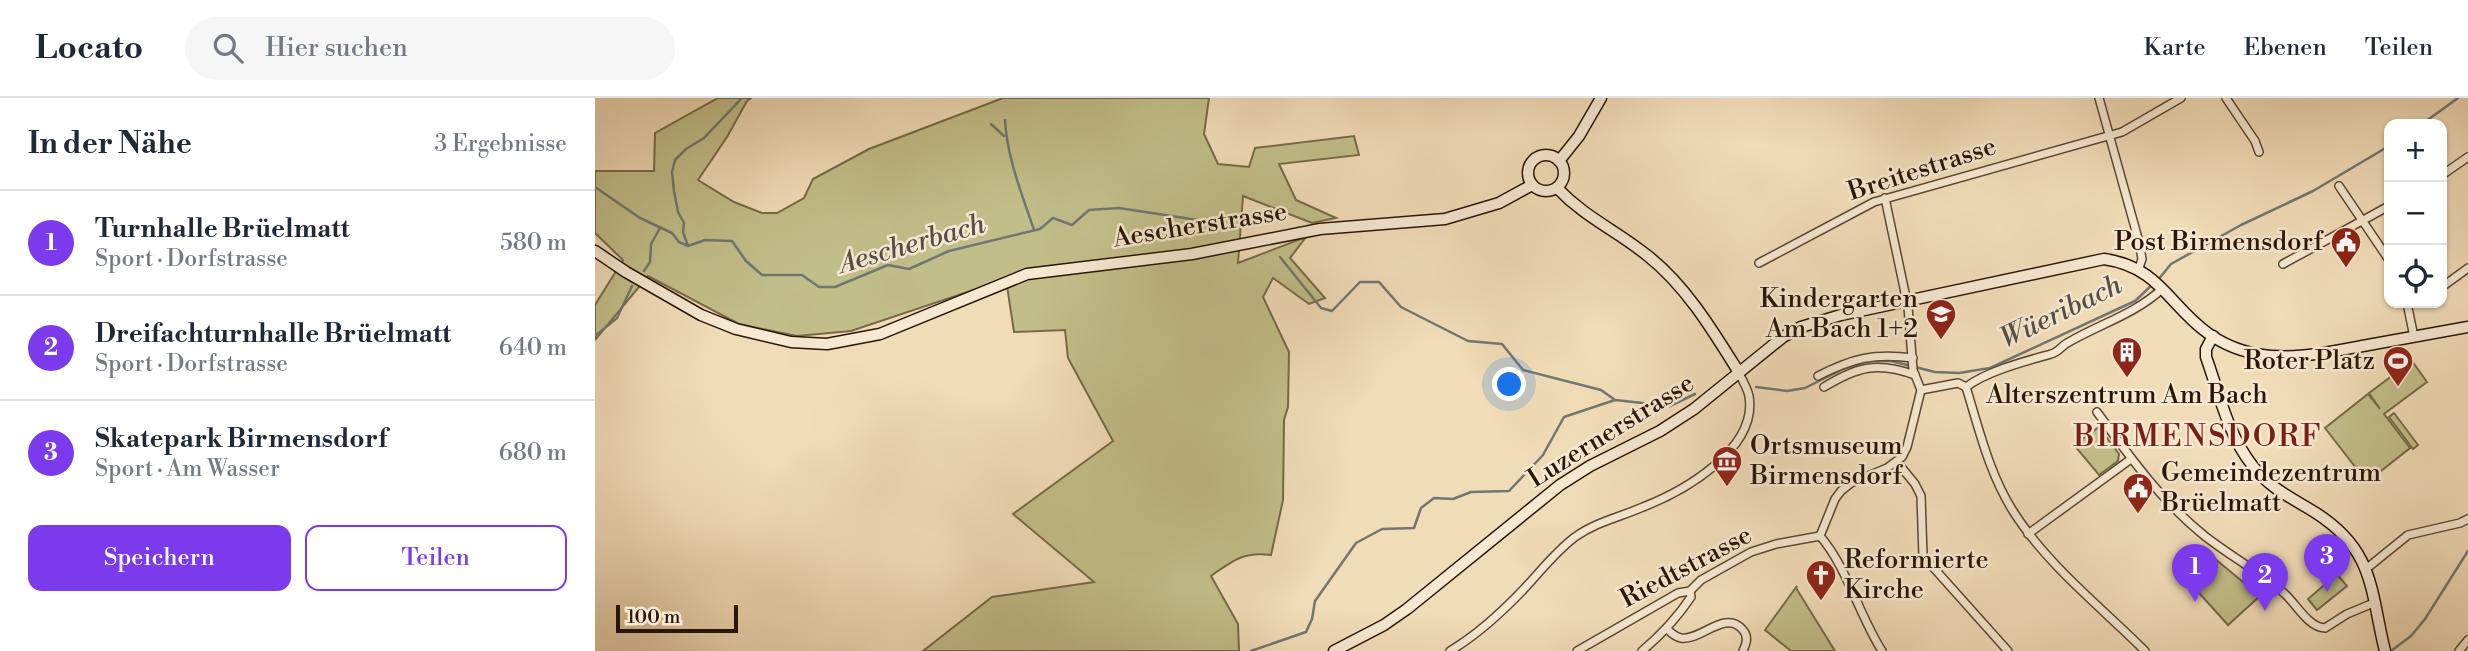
<!DOCTYPE html>
<html lang="de">
<head>
<meta charset="utf-8">
<style>
  :root { --surface:#fff; --page:#f6f6f7; --text:#1f2937; --muted:#747a83; --line:#e0e1e3; --accent:#7c3aed }
  body { margin:0; font-family:"Libre Bodoni",serif; background:var(--page); color:var(--text) }
  .controls { position:absolute; right:21px; top:21px; display:grid; overflow:hidden; border-radius:14px; box-shadow:0 2px 5px #0004 }
  .controls button { width:63px; height:63px; display:grid; place-items:center; padding:0; border:0; border-bottom:2px solid var(--line); background:var(--surface); color:var(--text); font:35px sans-serif }
  .scale { position:absolute; left:21px; bottom:18px; width:122px; box-sizing:border-box; padding-left:7px; border:4px solid #2b1507; border-top:0; font-size:19px; line-height:24px; white-space:nowrap; color:#2b1507; -webkit-text-stroke:5px #f6e8d1; paint-order:stroke }
  .you { position:absolute; left:915px; top:287px; width:24px; height:24px; margin:-18px; border:5px solid #fff; border-radius:50%; background:#1a73e8; box-shadow:0 0 0 10px #1a73e833 }
  .badge { display:grid; place-items:center; width:46px; height:46px; border-radius:50%; background:var(--accent); color:#fff; font-size:23px; font-weight:700 }
  .pin { position:absolute; translate:-50% -58px; filter:drop-shadow(0 2px 4px #0008) }
  .pin::after { content:''; position:absolute; top:37px; width:24px; height:21px; background:inherit; clip-path:polygon(0 0,100% 0,50% 100%) }
  .list { margin:0; padding:0; list-style:none }
  h2 { display:flex; justify-content:space-between; align-items:center; height:91px; margin:0; padding:0 28px; font-size:30px }
  h2 small { font-size:23px; font-weight:400; color:var(--muted) }
  .list li { display:grid; grid-template-columns:46px 1fr auto; gap:21px; align-items:center; box-sizing:border-box; height:105px; padding:0 28px; border-top:2px solid var(--line) }
  .list b { display:block; font-size:26px; white-space:nowrap }
  .list p { margin:0; font-size:23px; white-space:nowrap; color:var(--muted) }
  .list em { font-size:23px; font-style:normal; color:var(--muted) }
  .actions { display:flex; gap:14px; padding:21px 28px }
  .actions a { flex:1; padding:16px 0; border:2px solid var(--accent); border-radius:14px; text-align:center; font-size:24px; color:var(--accent) }
  .actions .main { background:var(--accent); color:#fff }
  .icon { flex:none; width:38px; height:38px; fill:none; stroke:currentColor; stroke-width:2; stroke-linecap:round; stroke-linejoin:round }
  .map { position:relative; flex:none; width:1873px; height:553px; overflow:hidden }
  header { display:flex; align-items:center; gap:42px; box-sizing:border-box; height:98px; padding:0 35px; background:var(--surface); border-bottom:2px solid var(--line) }
  header strong { font-size:33px }
  nav { display:flex; gap:38px; margin-inline-start:auto; font-size:24px }
  .search { width:490px; height:63px; background:var(--page); display:flex; align-items:center; gap:18px; box-sizing:border-box; padding:0 24px; border-radius:38px; color:var(--muted); font-size:26px }
  main { display:flex }
  aside { flex:1; background:var(--surface) }
  .map>svg:first-child { display:block }
  .green { fill:#c2be89; stroke:#766a48; stroke-width:2 }
  .lines { fill:none; stroke-linecap:round; stroke-linejoin:round }
  .stream { stroke:#717772; stroke-width:2.5 }
  .street-casing { stroke:#5c4733; stroke-width:10 }
  .secondary-casing { stroke:#2b1507; stroke-width:13 }
  .street { stroke:#f6e8d1; stroke-width:7 }
  .secondary { stroke:#f6e8d1; stroke-width:10 }
  .labels { text-anchor:middle; dominant-baseline:central; stroke-width:5; stroke-linejoin:round; paint-order:stroke }
  .street-label { font-size:26px; fill:#2b1507; stroke:#f6e8d1 }
  .poi-label { font-size:26px; fill:#2b1507; stroke:#f6e8d1; text-anchor:end }
  .water-label { font-size:28px; font-style:italic; fill:#544e46; stroke:#f6e8d1 }
  .quarter-label { font-size:30px; letter-spacing:2px; fill:#7a1f14; stroke:#f6e8d1 }
</style>
</head>
<body>
<header>
<strong>Locato</strong>
<div class="search"><svg class="icon" aria-label="search" viewBox="0 0 24 24"><circle cx="10" cy="10" r="6"/><path d="M15 15l6 6"/></svg>Hier suchen</div>
<nav><a>Karte</a><a>Ebenen</a><a>Teilen</a></nav>
</header>
<main>
<aside>
<h2>In der Nähe<small>3 Ergebnisse</small></h2>
<ul class="list">
<li><span class="badge">1</span><div><b>Turnhalle Brüelmatt</b><p>Sport · Dorfstrasse</p></div><em>580 m</em></li>
<li><span class="badge">2</span><div><b>Dreifachturnhalle Brüelmatt</b><p>Sport · Dorfstrasse</p></div><em>640 m</em></li>
<li><span class="badge">3</span><div><b>Skatepark Birmensdorf</b><p>Sport · Am Wasser</p></div><em>680 m</em></li>
</ul>
<div class="actions"><a class="main">Speichern</a><a>Teilen</a></div>
</aside>
<div class="map">
<svg width="1873" height="553" viewBox="0 0 1873 553">
  <rect width="100%" height="100%" fill="#f1dcb8"/>
  <filter id="stains"><feTurbulence type="fractalNoise" baseFrequency=".00286" numOctaves="4"/><feColorMatrix values="0 0 0 0 .2 0 0 0 0 .09 0 0 0 0 .02 0 0 0 .5 -.17"/></filter>
  <radialGradient id="worn" r=".72"><stop offset=".6" stop-color="#630" stop-opacity="0"/><stop offset="1" stop-color="#630" stop-opacity=".3"/></radialGradient>
  <g class="green">
    <path d="M123,0H156L152,3L132,39L103,82L139,104L167,115H182L209,100L218,81L274,51L408,0H614L609,36L623,66L654,69L660,50L759,38L764,57L684,66L701,102L741,120L717,125L648,98L643,165L711,139L695,160L730,200L714,206L678,180L668,199L694,254L693,309L689,322L688,402L676,457C649,453 637,463 616,478L643,526L644,553H328L397,499L499,484L418,416L518,343L473,260L470,232L419,234L411,181L256,233L202,238L144,226L53,178L0,242V207L28,162L0,135V73H59L60,35Z"/>
    <path d="M1817,263L1832,284L1789,316L1815,350L1772,384L1730,330L1773,296L1785,311L1774,295Z"/>
    <path d="M1799,315L1823,347L1818,351L1794,319Z"/>
    <path d="M1504,329L1524,356L1523,363L1504,377L1479,347Z"/>
    <path d="M1619,460L1665,498L1633,527L1595,485Z"/>
    <path d="M1742,476L1752,488L1722,512L1713,501Z"/>
    <path d="M1202,488L1201,490L1240,553H1196L1170,532Z"/>
  </g>
  <g class="lines">
    <g class="stream">
      <path d="M410,22C412,60 427,96 439,132"/>
      <path d="M396,26L409,38"/>
      <path d="M1827,26L1863,0"/>
      <path d="M0,89L45,120L77,135L84,144L93,148L110,142L137,143L151,163L167,177H207L224,189H240L293,167L314,171L354,153L445,131L458,120L477,127L494,112L524,110L629,126"/>
      <path d="M93,148L88,134L89,125L83,114L79,93L77,74L80,62L91,51L109,40L147,0"/>
      <path d="M685,159L726,210L737,213L765,184H784L806,209L873,243L907,246L928,272L1006,292L1020,302"/>
      <path d="M49,173L55,164L56,146L65,130"/>
      <path d="M1563,182L1576,166L1646,127L1718,93L1794,48"/>
      <path d="M0,238L22,220L37,188"/>
      <path d="M1161,289L1192,293L1210,290L1248,271L1273,263H1296L1340,274L1364,275L1395,270L1540,203L1558,186"/>
      <path d="M656,553L711,534L717,521L720,503L761,445L787,431L819,430L826,410L839,400L858,401L876,394L914,393L948,357L969,319L1020,302L1075,308L1100,296"/>
      <path d="M1796,553L1816,538L1830,521L1873,453"/>
    </g>
    <g class="street-casing">
      <g id="street">
        <path d="M1504,0L1544,144L1547,161L1544,170"/>
        <path d="M1631,0L1660,43L1664,54"/>
        <path d="M1847,77L1873,59"/>
        <path d="M1744,88L1794,162"/>
        <path d="M1164,165L1279,104L1527,34L1586,0"/>
        <path d="M1688,166L1794,108"/>
        <path d="M1847,189L1873,170"/>
        <path d="M1812,205L1819,239"/>
        <path d="M1223,278C1258,260 1279,255 1318,260"/>
        <path d="M1229,289C1262,269 1282,263 1320,277"/>
        <path d="M1371,289C1384,331 1394,375 1418,413C1452,467 1505,508 1550,553"/>
        <path d="M1371,289C1392,273 1431,263 1456,256C1464,254 1467,247 1474,244C1505,226 1540,216 1567,191"/>
        <path d="M1326,292L1363,285L1371,289"/>
        <path d="M1502,314C1534,358 1568,405 1611,439C1637,459 1666,475 1690,496C1702,507 1713,529 1730,530L1752,516L1781,504"/>
        <path d="M1302,364L1320,386L1326,398L1328,458L1413,553"/>
        <path d="M1433,436L1536,361"/>
        <path d="M1225,438L1240,401L1246,393L1256,385L1292,370L1307,359L1312,349L1326,292L1318,272L1313,209L1290,100"/>
        <path d="M1225,438C1252,469 1264,517 1287,553"/>
        <path d="M1771,471L1813,437L1865,425L1873,421"/>
        <path d="M1072,531C1076,535 1080,539 1086,540C1106,543 1130,511 1148,532C1154,539 1151,546 1148,553"/>
        <path d="M855,553C882,537 906,515 928,492C945,474 960,454 980,439C1001,424 1025,419 1048,409C1089,393 1163,351 1154,298C1152,289 1147,281 1143,274"/>
        <path d="M982,553L1083,495L1095,493L1106,482L1156,454L1181,446L1225,438"/>
        <path d="M1047,553C1066,537 1082,520 1096,499L1095,493"/>
        <path d="M1864,553L1873,542"/>
      </g>
    </g>
    <g class="secondary-casing">
      <g id="secondary">
        <circle cx="951" cy="75" r="18"/>
        <path d="M964,63L984,38L1006,0"/>
        <path d="M962,90C992,121 1021,132 1053,158C1091,188 1118,233 1143,273"/>
        <path d="M0,153L31,174L106,217L141,231L196,244L232,246L285,236L432,176L597,156L725,131L850,121L904,105L937,87"/>
        <path d="M1618,238L1611,251V259C1624,295 1633,337 1657,367C1674,390 1697,400 1721,415C1780,453 1775,492 1790,553"/>
        <path d="M739,553L789,527L812,511L965,387L995,368L1065,333L1099,311L1188,239L1206,229L1246,217L1509,161C1565,169 1574,208 1614,236C1664,271 1718,257 1773,247C1807,241 1840,235 1873,229"/>
      </g>
    </g>
    <use href="#street" class="street"/>
    <use href="#secondary" class="secondary"/>
  </g>
  <defs>
    <g id="civic-pin" transform="scale(1.575)"><path d="M0 17L-7.5 6A9.5 9.5 0 1 1 7.5 6Z" fill="#8f2418" stroke="#f6e8d1"/><path d="M-.6-6.5H3V-4.5H.6V-3L4-1V1h2V6H-6V1h2V-1L-.6-3ZM-1.2 2.5V6h2.4V2.5Z" fill="#fff"/></g>
    <g id="school-pin" transform="scale(1.575)"><path d="M0 17L-7.5 6A9.5 9.5 0 1 1 7.5 6Z" fill="#8f2418" stroke="#f6e8d1"/><path d="M0-5L7-2L0 1L-7-2ZM-4 1L0 2.5L4 1V4Q0 6-4 4Z" fill="#fff"/></g>
    <g id="building-pin" transform="scale(1.575)"><path d="M0 17L-7.5 6A9.5 9.5 0 1 1 7.5 6Z" fill="#8f2418" stroke="#f6e8d1"/><path d="M-4-6H4V6H1V3H-1V6H-4ZM-2.5-4.3h1.7v1.8h-1.7ZM.8-4.3h1.7v1.8H.8ZM-2.5-1h1.7V.8h-1.7ZM.8-1h1.7V.8H.8Z" fill="#fff"/></g>
    <g id="stadium-pin" transform="scale(1.575)"><path d="M0 17L-7.5 6A9.5 9.5 0 1 1 7.5 6Z" fill="#8f2418" stroke="#f6e8d1"/><path d="M0-5a6.5 5 0 1 0 0 10a6.5 5 0 1 0 0-10ZM-3.5-1.8h7v3.6h-7Z" fill="#fff"/></g>
    <g id="museum-pin" transform="scale(1.575)"><path d="M0 17L-7.5 6A9.5 9.5 0 1 1 7.5 6Z" fill="#8f2418" stroke="#f6e8d1"/><path d="M0-6L6-3V-2H-6V-3ZM-5-1h2V3h-2ZM-1-1h2V3h-2ZM3-1h2V3H3ZM-6 4H6V6H-6Z" fill="#fff"/></g>
    <g id="church-pin" transform="scale(1.575)"><path d="M0 17L-7.5 6A9.5 9.5 0 1 1 7.5 6Z" fill="#8f2418" stroke="#f6e8d1"/><path d="M-1.2-6h2.4v3.5h3.3v2.4h-3.3V6h-2.4V-.1h-3.3v-2.4h3.3Z" fill="#fff"/></g>
  </defs>
  <g fill-rule="evenodd">
    <use href="#civic-pin" x="1751" y="144"/>
    <use href="#school-pin" x="1346" y="216"/>
    <use href="#building-pin" x="1532" y="254"/>
    <use href="#stadium-pin" x="1803" y="263"/>
    <use href="#museum-pin" x="1132" y="363"/>
    <use href="#civic-pin" x="1543" y="390"/>
    <use href="#church-pin" x="1226" y="477"/>
  </g>
  <g class="labels">
    <g class="street-label">
      <text transform="translate(1327 71) rotate(-18)">Breitestrasse</text>
      <text transform="translate(605 127) rotate(-9)">Aescherstrasse</text>
      <text transform="translate(1016 333) rotate(-32)">Luzernerstrasse</text>
      <text transform="translate(1091 469) rotate(-28)">Riedtstrasse</text>
    </g>
    <g class="poi-label">
      <text x="1728" y="144">Post Birmensdorf</text>
      <text x="1323" y="201">Kindergarten<tspan x="1323" dy="30">Am Bach 1+2</tspan></text>
      <text x="1780" y="263">Roter Platz</text>
      <text x="1532" y="297" text-anchor="middle">Alterszentrum Am Bach</text>
      <text x="1155" y="348" text-anchor="start">Ortsmuseum<tspan x="1155" dy="30">Birmensdorf</tspan></text>
      <text x="1566" y="375" text-anchor="start">Gemeindezentrum<tspan x="1566" dy="30">Brüelmatt</tspan></text>
      <text x="1249" y="462" text-anchor="start">Reformierte<tspan x="1249" dy="30">Kirche</tspan></text>
    </g>
    <g class="water-label">
      <text transform="translate(317 146) rotate(-16)">Aescherbach</text>
      <text transform="translate(1466 214) rotate(-26)">Wüeribach</text>
    </g>
    <g class="quarter-label">
      <text x="1603" y="339">BIRMENSDORF</text>
    </g>
  </g>
  <rect width="100%" height="100%" filter="url(#stains)"/>
  <rect width="100%" height="100%" fill="url(#worn)"/>
</svg>
<div class="controls">
<button>+</button>
<button>−</button>
<button><svg class="icon" aria-label="locate" viewBox="0 0 24 24"><circle cx="12" cy="12" r="6"/><path d="M12 2v4M12 18v4M2 12h4M18 12h4"/></svg></button>
</div>
<div class="scale">100 m</div>
<div class="you"></div>
<div class="pin badge" style="left:1600px;top:504px">1</div>
<div class="pin badge" style="left:1670px;top:513px">2</div>
<div class="pin badge" style="left:1732px;top:494px">3</div>
</div>
</main>
</body>
</html>
